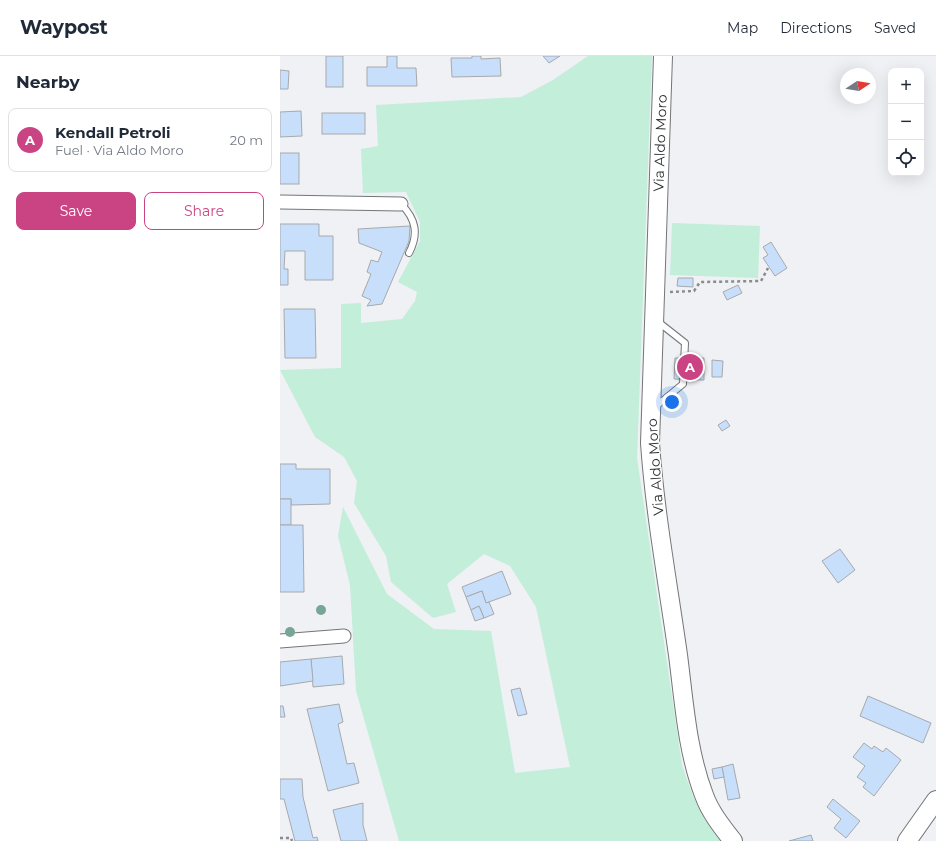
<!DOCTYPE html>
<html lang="en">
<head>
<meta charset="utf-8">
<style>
  :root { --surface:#fff; --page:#f2f2f3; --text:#1f2937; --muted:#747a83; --line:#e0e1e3; --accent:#ca4484 }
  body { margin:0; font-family:Montserrat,sans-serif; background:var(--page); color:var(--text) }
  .controls { position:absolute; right:12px; top:12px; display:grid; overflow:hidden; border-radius:8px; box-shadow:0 4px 16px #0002 }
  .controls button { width:36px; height:36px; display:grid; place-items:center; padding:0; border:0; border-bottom:1px solid var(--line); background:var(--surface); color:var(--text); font:20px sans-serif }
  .compass { position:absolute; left:560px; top:12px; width:36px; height:36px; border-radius:50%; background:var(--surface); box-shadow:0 4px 16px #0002; rotate:78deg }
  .you { position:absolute; left:392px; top:346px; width:14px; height:14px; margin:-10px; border:3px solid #fff; border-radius:50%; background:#1a73e8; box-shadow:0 0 0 6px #1a73e833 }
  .badge { display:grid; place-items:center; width:26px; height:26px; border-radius:50%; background:var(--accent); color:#fff; font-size:13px; font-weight:700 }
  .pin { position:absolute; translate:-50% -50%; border:2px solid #fff; box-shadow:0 1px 4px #0006 }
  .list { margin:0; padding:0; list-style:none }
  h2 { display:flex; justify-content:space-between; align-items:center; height:52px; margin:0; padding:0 16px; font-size:17px }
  h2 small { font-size:13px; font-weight:400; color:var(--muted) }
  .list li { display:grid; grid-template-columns:26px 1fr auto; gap:12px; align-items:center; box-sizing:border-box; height:64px; margin:0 8px 8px; padding:0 8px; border:1px solid var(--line); border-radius:8px }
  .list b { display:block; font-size:15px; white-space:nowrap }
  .list p { margin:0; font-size:13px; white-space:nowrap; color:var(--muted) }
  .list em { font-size:13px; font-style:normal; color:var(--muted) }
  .actions { display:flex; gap:8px; padding:12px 16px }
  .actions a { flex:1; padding:9px 0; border:1px solid var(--accent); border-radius:8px; text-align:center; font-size:14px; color:var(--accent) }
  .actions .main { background:var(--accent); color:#fff }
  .icon { flex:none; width:22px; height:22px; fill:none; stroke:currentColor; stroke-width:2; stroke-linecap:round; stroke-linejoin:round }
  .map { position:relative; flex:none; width:656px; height:785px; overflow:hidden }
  header { display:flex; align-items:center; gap:24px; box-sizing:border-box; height:56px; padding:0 20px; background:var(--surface); border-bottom:1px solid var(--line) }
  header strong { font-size:19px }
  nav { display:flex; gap:22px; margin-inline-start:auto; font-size:14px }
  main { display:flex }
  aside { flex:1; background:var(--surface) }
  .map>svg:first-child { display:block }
  .green { fill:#c3eeda }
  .building { fill:#c8dffc; stroke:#a7a9ab }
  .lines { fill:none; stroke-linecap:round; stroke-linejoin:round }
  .lane-casing { stroke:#737577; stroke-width:8 }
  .street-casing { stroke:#737577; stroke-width:15 }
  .secondary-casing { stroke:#737577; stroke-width:20 }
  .path { stroke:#8a8b8d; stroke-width:2.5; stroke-dasharray:3 3; stroke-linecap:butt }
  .lane { stroke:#fff; stroke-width:6 }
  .street { stroke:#fff; stroke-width:13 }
  .secondary { stroke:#fff; stroke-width:18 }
  .tree { fill:#77a596 }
  .labels { text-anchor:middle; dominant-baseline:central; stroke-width:3; stroke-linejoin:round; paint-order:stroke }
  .street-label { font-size:14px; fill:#2f3031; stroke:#fff }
</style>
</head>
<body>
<header>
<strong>Waypost</strong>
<nav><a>Map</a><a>Directions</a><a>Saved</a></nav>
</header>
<main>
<aside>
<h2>Nearby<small></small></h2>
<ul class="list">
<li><span class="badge">A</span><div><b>Kendall Petroli</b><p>Fuel · Via Aldo Moro</p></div><em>20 m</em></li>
</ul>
<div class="actions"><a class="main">Save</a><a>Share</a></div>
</aside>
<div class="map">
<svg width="656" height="785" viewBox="0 0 656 785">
  <rect width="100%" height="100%" fill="#eff1f4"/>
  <g class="green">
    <path d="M308,0H372L357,402L402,709C411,736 421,764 441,785H119L76,635L70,529L58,480L63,451L107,538L154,573L211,575L235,717L290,711L256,551L230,510L204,498L167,528L176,556L153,562L111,526L106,500L74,447L77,425L64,401L35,381L0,314L61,312V248L81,247V267L122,263L135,245L137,236L118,226L140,185V166L126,136L83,137L81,93L98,90L96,49L241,41L273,24Z"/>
    <path d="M392,167L480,170L478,222L390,219Z"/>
  </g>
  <g class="building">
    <rect x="46" y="0" width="17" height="31"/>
    <path d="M107,0H117V12H136L137,30H87V11H107Z"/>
    <path d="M192,0H201V3L220,2L221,20L172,21L171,2H192Z"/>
    <path d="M263,0H280L269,7Z"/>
    <path d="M0,14L9,15L8,33H0Z"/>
    <path d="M21,55L22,80L0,81V56Z"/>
    <rect x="42" y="57" width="43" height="21"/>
    <rect x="0" y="97" width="19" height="31"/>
    <path d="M0,168H39V180H53V224H25V195H5L4,213H8V229H0Z"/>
    <path d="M130,170L129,185L102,248L87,250L91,244L82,240L91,218L87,216L91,204L98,206L102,196L79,187L78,173Z"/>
    <path d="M491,186L507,212L495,220L483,202L488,199L483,191Z"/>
    <path d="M398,222H413V231L397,230Z"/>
    <path d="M458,229L462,237L447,244L443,236Z"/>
    <path d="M4,253H35L36,302H5Z"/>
    <path d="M395,302H424V324L394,323Z"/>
    <path d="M432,304L443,305L442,321H432Z"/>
    <path d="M446,364L450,370L442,375L438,369Z"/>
    <path d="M0,408H16V413H50V448L11,449V443H0Z"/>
    <rect x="0" y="443" width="11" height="26"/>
    <path d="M0,469H23L24,536H0Z"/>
    <path d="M560,493L575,514L558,527L542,505Z"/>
    <path d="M222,515L231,538L206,547L202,535L186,541L182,531Z"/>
    <path d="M202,535L206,547L209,546L214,558L204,562L199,550L191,554L186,541Z"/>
    <path d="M199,550L204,562L195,565L191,554Z"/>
    <path d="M62,600L64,628L33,631L31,603Z"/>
    <path d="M31,603L33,625L0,630V606Z"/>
    <path d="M240,632L247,658L238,660L231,634Z"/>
    <path d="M588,640L651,667L643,687L580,660Z"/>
    <path d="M59,648L63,666L58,668L67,708L74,707L79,727L48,735L27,653Z"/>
    <path d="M0,650H3L5,661H0Z"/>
    <path d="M584,687L592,693L594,690L603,696L606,692L621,704L594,740L583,731L586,727L577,721L585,710L573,701Z"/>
    <path d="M453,708L460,742L448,744L442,711Z"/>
    <path d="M442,711L444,721L434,723L432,713Z"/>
    <path d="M0,723H22L23,741L33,782L37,781L38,785H15L4,743H0Z"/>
    <path d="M553,743L580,765L566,782L554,772L561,763L547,751Z"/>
    <path d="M83,747V769L87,785H61L53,754Z"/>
    <path d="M531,779L533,785H509Z"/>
  </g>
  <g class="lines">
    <g class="lane-casing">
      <g id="lane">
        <path d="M121,148C136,163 139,178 129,197"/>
        <path d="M375,351L403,328L405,287L377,265"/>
      </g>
    </g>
    <g class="street-casing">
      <g id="street">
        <path d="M0,146L121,148"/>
        <path d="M0,585L64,580"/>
      </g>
    </g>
    <g class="secondary-casing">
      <g id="secondary">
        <path d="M383,0L370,387C375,458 388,528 398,599C404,645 407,695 424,739C430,756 442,771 453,785"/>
        <path d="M627,785L656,744"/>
      </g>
    </g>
    <g class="path">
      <path d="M390,236L414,235L420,226L481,225L488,212"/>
      <path d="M0,782H11L12,785"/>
    </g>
    <use href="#lane" class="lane"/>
    <use href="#street" class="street"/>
    <use href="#secondary" class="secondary"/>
  </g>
  <g class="tree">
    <circle cx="41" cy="554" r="5"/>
    <circle cx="10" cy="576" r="5"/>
  </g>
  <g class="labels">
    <g class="street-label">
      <text transform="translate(380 87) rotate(-88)">Via Aldo Moro</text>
      <text transform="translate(375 411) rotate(-94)">Via Aldo Moro</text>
    </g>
  </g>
</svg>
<div class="controls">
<button>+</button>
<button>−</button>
<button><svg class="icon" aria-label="locate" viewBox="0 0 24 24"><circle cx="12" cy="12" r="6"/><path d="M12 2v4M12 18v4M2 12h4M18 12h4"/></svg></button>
</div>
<svg class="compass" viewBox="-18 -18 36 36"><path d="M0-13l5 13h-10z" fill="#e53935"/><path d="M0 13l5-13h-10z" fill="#747a83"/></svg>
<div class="you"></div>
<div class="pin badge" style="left:410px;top:311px">A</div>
</div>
</main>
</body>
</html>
